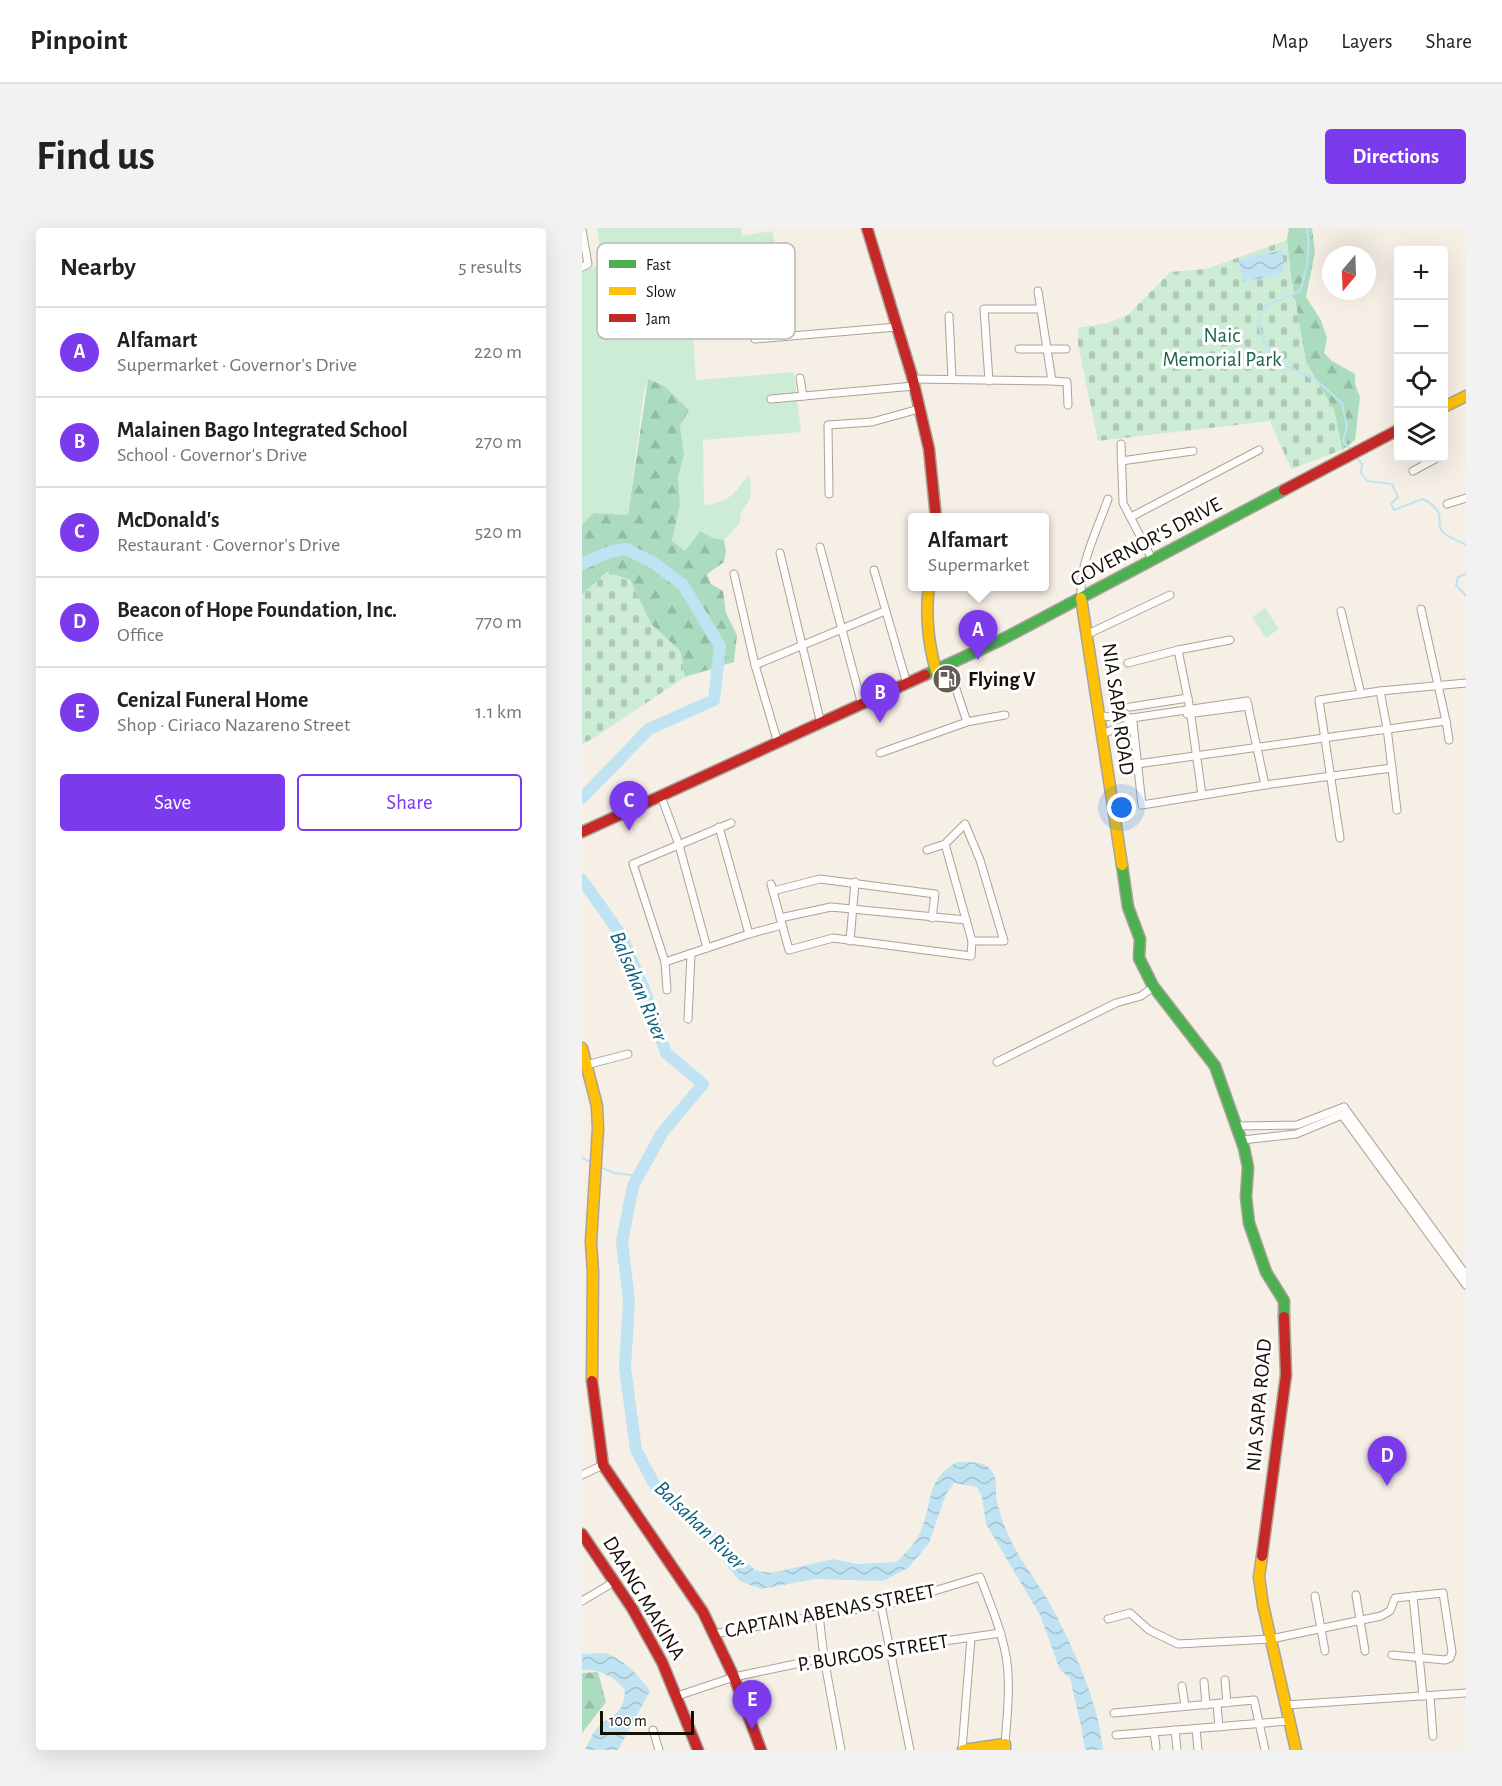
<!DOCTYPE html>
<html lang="en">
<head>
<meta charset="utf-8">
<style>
  :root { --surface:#fff; --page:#f2f2f2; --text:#202124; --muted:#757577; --line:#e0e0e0; --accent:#7c3aed }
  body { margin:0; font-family:"Alegreya Sans",sans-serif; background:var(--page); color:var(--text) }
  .controls { position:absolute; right:18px; top:18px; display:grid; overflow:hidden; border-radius:6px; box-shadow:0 6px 24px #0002 }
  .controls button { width:54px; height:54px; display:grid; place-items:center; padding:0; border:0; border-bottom:2px solid var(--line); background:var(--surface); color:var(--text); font:30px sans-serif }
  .compass { position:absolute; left:740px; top:18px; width:54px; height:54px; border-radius:50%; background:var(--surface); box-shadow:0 6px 24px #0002; rotate:199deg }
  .scale { position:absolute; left:18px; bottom:15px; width:94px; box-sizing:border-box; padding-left:6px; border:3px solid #150e05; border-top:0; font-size:16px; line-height:21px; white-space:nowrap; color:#150e05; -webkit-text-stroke:4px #fff; paint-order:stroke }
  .you { position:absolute; left:540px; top:580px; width:21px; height:21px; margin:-15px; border:4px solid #fff; border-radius:50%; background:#1a73e8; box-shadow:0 0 0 9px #1a73e833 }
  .badge { display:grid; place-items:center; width:39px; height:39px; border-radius:50%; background:var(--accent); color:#fff; font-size:20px; font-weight:700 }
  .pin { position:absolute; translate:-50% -50px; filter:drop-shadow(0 2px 3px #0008) }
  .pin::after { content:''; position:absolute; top:32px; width:21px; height:18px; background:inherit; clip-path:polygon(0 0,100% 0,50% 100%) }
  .popup { position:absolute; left:326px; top:285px; width:141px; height:78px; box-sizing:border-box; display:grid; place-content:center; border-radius:6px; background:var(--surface); filter:drop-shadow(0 2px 4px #0005); font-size:20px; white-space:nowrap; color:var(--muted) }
  .popup b { font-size:22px; color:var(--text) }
  .popup::after { content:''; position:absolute; left:50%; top:100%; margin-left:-12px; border:12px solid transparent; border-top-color:var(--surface) }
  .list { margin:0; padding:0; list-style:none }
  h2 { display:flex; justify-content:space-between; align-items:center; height:78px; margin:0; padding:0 24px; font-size:26px }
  h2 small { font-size:20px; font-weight:400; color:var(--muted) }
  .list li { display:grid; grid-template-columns:39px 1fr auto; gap:18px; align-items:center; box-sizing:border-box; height:90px; padding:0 24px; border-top:2px solid var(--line) }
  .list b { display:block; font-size:22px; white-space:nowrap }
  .list p { margin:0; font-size:20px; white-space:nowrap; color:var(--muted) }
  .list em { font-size:20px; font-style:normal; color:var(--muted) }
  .actions { display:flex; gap:12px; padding:18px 24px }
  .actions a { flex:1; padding:14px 0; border:2px solid var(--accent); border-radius:6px; text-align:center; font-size:21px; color:var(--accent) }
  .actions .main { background:var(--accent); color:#fff }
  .icon { flex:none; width:33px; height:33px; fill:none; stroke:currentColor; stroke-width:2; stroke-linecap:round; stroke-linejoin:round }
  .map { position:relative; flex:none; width:884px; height:1522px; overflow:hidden; border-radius:6px }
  header { display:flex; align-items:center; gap:36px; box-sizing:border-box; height:84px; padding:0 30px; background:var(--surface); border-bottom:2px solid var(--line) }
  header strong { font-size:28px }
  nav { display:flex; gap:33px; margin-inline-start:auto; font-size:21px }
  .intro { display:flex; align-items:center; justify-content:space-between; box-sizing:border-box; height:144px; padding:0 36px }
  h1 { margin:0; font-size:42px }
  .button { padding:15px 27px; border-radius:6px; background:var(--accent); color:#fff; font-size:21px; font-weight:700 }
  main { display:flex; gap:36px; padding:0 36px }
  aside { flex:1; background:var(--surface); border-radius:6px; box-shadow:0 6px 24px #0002 }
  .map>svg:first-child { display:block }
  .green { fill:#cdecd6 }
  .forest { fill:url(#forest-firs) }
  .cemetery { fill:url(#cemetery-stones) }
  .water { fill:url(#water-waves) }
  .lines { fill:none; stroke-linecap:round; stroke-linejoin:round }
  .stream { stroke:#bfe3f2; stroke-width:2 }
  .river { stroke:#bfe3f2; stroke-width:12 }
  .street-casing { stroke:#a9a399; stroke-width:9 }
  .fast-casing { stroke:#a9a399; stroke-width:13 }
  .slow-casing { stroke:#a9a399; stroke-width:13 }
  .jam-casing { stroke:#a9a399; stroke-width:13 }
  .street { stroke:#fefdfb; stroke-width:7 }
  .fast { stroke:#4caf50; stroke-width:10 }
  .slow { stroke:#ffc107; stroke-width:10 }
  .jam { stroke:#c62828; stroke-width:10 }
  .labels { text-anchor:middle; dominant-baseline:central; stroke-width:6; stroke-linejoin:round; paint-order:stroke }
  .park-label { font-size:21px; fill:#1d6347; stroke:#fff }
  .street-label { font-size:21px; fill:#150e05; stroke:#fff }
  .poi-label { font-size:21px; font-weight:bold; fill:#150e05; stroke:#fff; text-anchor:start }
  .water-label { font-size:22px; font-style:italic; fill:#0c5f7a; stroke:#fff }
  .key { fill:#fff; stroke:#b9b7b4; stroke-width:1.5 }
  .key-label { font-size:16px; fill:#150e05 }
</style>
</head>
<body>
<header>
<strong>Pinpoint</strong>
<nav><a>Map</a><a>Layers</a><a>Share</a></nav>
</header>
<div class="intro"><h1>Find us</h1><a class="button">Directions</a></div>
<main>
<aside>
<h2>Nearby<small>5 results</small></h2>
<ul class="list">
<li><span class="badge">A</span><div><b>Alfamart</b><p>Supermarket · Governor's Drive</p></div><em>220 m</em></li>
<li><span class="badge">B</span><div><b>Malainen Bago Integrated School</b><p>School · Governor's Drive</p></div><em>270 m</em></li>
<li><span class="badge">C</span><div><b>McDonald's</b><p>Restaurant · Governor's Drive</p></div><em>520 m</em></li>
<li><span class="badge">D</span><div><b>Beacon of Hope Foundation, Inc.</b><p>Office</p></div><em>770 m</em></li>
<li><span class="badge">E</span><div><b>Cenizal Funeral Home</b><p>Shop · Ciriaco Nazareno Street</p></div><em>1.1 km</em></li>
</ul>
<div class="actions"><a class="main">Save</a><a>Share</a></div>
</aside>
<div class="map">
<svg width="884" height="1522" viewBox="0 0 884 1522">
  <defs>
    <pattern id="forest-firs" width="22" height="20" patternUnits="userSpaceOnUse" patternTransform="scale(1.5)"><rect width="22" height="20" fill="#acdcc0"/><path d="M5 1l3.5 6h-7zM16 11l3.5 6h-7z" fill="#93bca4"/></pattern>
    <pattern id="cemetery-stones" width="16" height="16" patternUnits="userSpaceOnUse" patternTransform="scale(1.5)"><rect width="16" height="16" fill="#cdecd6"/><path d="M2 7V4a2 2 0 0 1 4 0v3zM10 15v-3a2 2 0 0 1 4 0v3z" fill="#afc9b6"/></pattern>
    <pattern id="water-waves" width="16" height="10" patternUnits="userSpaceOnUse" patternTransform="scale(1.5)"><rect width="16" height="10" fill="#bfe3f2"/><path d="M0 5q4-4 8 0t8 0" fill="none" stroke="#a3c2ce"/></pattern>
  </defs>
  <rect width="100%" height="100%" fill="#f6efe5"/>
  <g class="green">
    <path d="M15,0H159L160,8L190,3L196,26L160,50L148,78L119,79L110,91L114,152L212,144L219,204L121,212L122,277C148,274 152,266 167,246L169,259L168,271L159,285L158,295L142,312L131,310L118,303L103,323L90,313L98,276L96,249L102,227L98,198L107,182L82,159L66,152L62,163L46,287L13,285L0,296V43L20,36Z"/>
    <path d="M683,380L697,401L684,410L670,389Z"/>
  </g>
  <g class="forest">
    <path d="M707,0H730L733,24L724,69L739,92L745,110L742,125L750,133L773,146V156L778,169L773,212L760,222L752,182L724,134L709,49L705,12Z"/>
    <path d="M66,151L82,158L107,182L98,198L102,227L96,249L98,276L90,313L103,323L118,303L131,310L142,312L144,323L142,334L125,346L129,356L141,363L144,385L155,407L152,434L103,449L98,423L69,396L48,352L25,344L0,367V296L12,285L46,287Z"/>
    <path d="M16,1444L24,1474L0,1505V1445Z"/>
  </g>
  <g class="cemetery">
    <path d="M705,12L709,49L724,134L752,183L760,222L709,241L688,193L516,213L496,116V100L526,95L546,87L588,44L624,41Z"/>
    <path d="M25,344L48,352L69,396L98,423L103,449L12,510L0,516V367Z"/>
  </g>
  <g class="water">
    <path d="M700,22L702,40L699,46L661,54L657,32Z"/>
    <path d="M375,1234C384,1234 398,1233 406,1239C418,1249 412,1261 415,1273C417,1284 421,1295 425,1304C437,1333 458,1356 472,1383C493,1424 517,1476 521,1522H503L499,1498L488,1450L478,1442L458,1387L404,1296L400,1269L395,1259L372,1255L364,1266L347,1315L326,1340L301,1353L233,1351L179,1361L158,1353L143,1335L137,1317L155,1325L173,1342L189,1345L251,1331L275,1336L314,1334C325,1323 335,1315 340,1300C351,1271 344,1252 375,1234Z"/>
    <path d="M25,1425C45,1435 55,1445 68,1463L36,1522H3C6,1516 9,1509 12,1504C27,1485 42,1490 43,1462C31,1447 19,1442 0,1442V1426Z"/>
  </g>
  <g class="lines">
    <g class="stream">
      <path d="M725,0C729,22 725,42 718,63L683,78L676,95L681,111L691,132L733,151L760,175L765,199L761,213L769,222"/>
      <path d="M774,229L780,236L779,245L785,253L810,256L816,269L809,276L812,282L841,271C869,286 850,294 862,305C868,310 877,313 884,317"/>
      <path d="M884,346L876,349L874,357L884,368"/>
      <path d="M0,930L11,935"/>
      <path d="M16,938L32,945L56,948"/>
    </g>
    <g class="river">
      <path d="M0,336L27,324L44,321L72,335L101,357L138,418L132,472L67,501L0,570"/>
      <path d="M0,652L39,707L62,761L84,825L121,856L80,905L51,958L40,1014L47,1072L43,1140L54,1222L74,1259L132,1312L147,1328"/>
    </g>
    <g class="street-casing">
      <g id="street">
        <path d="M0,2L6,36L0,39"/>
        <path d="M367,88L370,151"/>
        <path d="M173,111L315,99"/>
        <path d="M437,121H484"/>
        <path d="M218,150L221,168"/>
        <path d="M330,151L470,153L456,63"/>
        <path d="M407,153L402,81H458"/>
        <path d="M470,153L485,154L486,177"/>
        <path d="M189,171L332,158"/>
        <path d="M539,216L541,275L571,333"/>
        <path d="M539,233L611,223"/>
        <path d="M831,243L855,230"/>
        <path d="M247,266L246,197L290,194L337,181"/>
        <path d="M865,276L884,270"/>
        <path d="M549,289L677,222"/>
        <path d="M238,319L280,477"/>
        <path d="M198,325L239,496"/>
        <path d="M292,342L325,456"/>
        <path d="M152,346L173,437L196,515"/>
        <path d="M499,370C497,336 515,303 526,271"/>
        <path d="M839,381L864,493L867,512"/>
        <path d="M759,383L779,466"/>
        <path d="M506,406L588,367"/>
        <path d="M596,422L648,412"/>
        <path d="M546,435L596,422L608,481L620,567"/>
        <path d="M173,437L303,383"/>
        <path d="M798,463L805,500L815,582"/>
        <path d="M548,479L606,470"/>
        <path d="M605,486L666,478V476"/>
        <path d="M518,488L550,490L665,473"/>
        <path d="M384,494L423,487"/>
        <path d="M520,506L551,494L560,577L683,557L666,478"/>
        <path d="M298,525L385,494L366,437"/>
        <path d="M555,536L864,493"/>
        <path d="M683,557L810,540"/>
        <path d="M79,568L97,617L125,720"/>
        <path d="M137,599L167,706"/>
        <path d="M758,610L737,472L798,463L884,455"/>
        <path d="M345,622L363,616L383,596L398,632L422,713H390"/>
        <path d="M189,656L207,722L251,710L389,728L390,713L363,616"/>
        <path d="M191,663L238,651L353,666L350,690"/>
        <path d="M198,690L249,679L384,692"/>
        <path d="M268,713L273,654"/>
        <path d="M83,734L167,706L200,697"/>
        <path d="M85,762L83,734L51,636L149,595"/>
        <path d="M106,791L109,726"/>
        <path d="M415,834L534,775L559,768L571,759"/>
        <path d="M4,837L46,826"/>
        <path d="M762,879L884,1047"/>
        <path d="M760,887L884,1057"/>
        <path d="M655,898L715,897L762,879"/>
        <path d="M660,912L714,906L760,887"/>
        <path d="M0,1247L21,1237"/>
        <path d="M774,1367L783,1423"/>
        <path d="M733,1368L743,1423"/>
        <path d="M831,1368L841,1468"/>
        <path d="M0,1373L32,1354"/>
        <path d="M299,1377L328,1522"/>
        <path d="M237,1387L242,1430L259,1522"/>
        <path d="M526,1391L548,1385L567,1402L596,1416L689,1411L799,1388L808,1383L813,1370L861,1365L870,1424L868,1430L863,1432L810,1427"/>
        <path d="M131,1406L316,1374L398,1349C408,1375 419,1401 424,1428C429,1456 425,1488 423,1516"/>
        <path d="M643,1452L645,1475"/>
        <path d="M622,1454L624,1477"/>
        <path d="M600,1458L603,1478"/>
        <path d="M95,1468L152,1449L242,1430L419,1405"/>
        <path d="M848,1468L851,1508"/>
        <path d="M635,1476L637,1499"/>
        <path d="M704,1477L884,1465"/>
        <path d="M532,1485L672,1472L683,1522"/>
        <path d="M614,1501L616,1522"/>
        <path d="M71,1502L77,1522"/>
        <path d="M593,1502L595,1521"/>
        <path d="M572,1504L574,1519"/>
        <path d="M534,1507L707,1493"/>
        <path d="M380,1522L389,1410"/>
      </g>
    </g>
    <g class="fast-casing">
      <g id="fast">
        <path d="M343,447L419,412L702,262"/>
        <path d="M540,637L546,679L558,711L557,730L571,758L633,838L662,920L666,939L664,969L667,995L684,1044L702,1073V1089"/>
      </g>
    </g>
    <g class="slow-casing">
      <g id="slow">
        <path d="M862,179L884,168"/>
        <path d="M347,358C343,388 346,414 354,443"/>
        <path d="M499,370L540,637"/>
        <path d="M0,820L15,878L16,901L9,1014L11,1044L10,1153"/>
        <path d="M680,1328L677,1349L681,1377L714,1522"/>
        <path d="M381,1522L423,1516V1522"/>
      </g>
    </g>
    <g class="jam-casing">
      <g id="jam">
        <path d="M285,0L330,148L347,221L354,290"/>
        <path d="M702,262L816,202"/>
        <path d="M0,604L343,447"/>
        <path d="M10,1153L21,1237L121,1384L152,1449L179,1522"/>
        <path d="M0,1306L50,1380L80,1434L116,1522"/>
        <path d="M680,1328L704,1147L702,1089"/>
      </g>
    </g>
    <use href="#street" class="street"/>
    <use href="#fast" class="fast"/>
    <use href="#slow" class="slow"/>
    <use href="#jam" class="jam"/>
  </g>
  <defs>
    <g id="fuel-disc" transform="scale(1.5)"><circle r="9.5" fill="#645d53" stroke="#fff"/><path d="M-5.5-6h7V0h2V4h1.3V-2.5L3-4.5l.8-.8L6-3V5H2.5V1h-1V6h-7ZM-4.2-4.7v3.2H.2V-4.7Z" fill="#fff"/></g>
  </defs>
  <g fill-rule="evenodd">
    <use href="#fuel-disc" x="365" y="451"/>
  </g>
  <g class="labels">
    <g class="park-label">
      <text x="640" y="107">Naic<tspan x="640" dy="24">Memorial Park</tspan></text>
    </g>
    <g class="street-label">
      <text transform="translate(564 314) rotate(-28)">GOVERNOR'S DRIVE</text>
      <text transform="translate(536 481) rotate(82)">NIA SAPA ROAD</text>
      <text transform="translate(677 1177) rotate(-85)">NIA SAPA ROAD</text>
      <text transform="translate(62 1370) rotate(59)">DAANG MAKINA</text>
      <text transform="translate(248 1383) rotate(-11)">CAPTAIN ABENAS STREET</text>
      <text transform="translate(291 1425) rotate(-9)">P. BURGOS STREET</text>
    </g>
    <g class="poi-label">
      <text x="386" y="451">Flying V</text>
    </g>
    <g class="water-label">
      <text transform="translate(57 758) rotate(67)">Balsahan River</text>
      <text transform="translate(118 1297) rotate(44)">Balsahan River</text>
    </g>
  </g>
  <rect x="15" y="15" width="198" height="96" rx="9" class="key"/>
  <rect x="27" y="32" width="27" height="8" fill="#4caf50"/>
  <rect x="27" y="59" width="27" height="8" fill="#ffc107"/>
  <rect x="27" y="86" width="27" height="8" fill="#c62828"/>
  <g class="key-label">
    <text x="64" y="42">Fast</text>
    <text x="64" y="69">Slow</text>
    <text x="64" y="96">Jam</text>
  </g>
</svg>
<div class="controls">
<button>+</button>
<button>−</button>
<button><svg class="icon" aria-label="locate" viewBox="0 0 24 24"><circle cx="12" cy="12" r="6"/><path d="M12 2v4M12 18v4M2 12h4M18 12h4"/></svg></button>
<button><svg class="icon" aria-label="layers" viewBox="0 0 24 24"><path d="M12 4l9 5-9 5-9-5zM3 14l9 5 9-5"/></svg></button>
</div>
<svg class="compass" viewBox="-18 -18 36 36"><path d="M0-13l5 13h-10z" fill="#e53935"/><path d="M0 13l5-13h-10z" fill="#757577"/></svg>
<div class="scale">100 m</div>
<div class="you"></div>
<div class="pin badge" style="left:396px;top:432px">A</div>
<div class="popup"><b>Alfamart</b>Supermarket</div>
<div class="pin badge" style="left:298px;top:495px">B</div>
<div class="pin badge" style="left:47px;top:603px">C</div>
<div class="pin badge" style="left:805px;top:1258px">D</div>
<div class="pin badge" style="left:170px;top:1502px">E</div>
</div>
</main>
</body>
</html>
